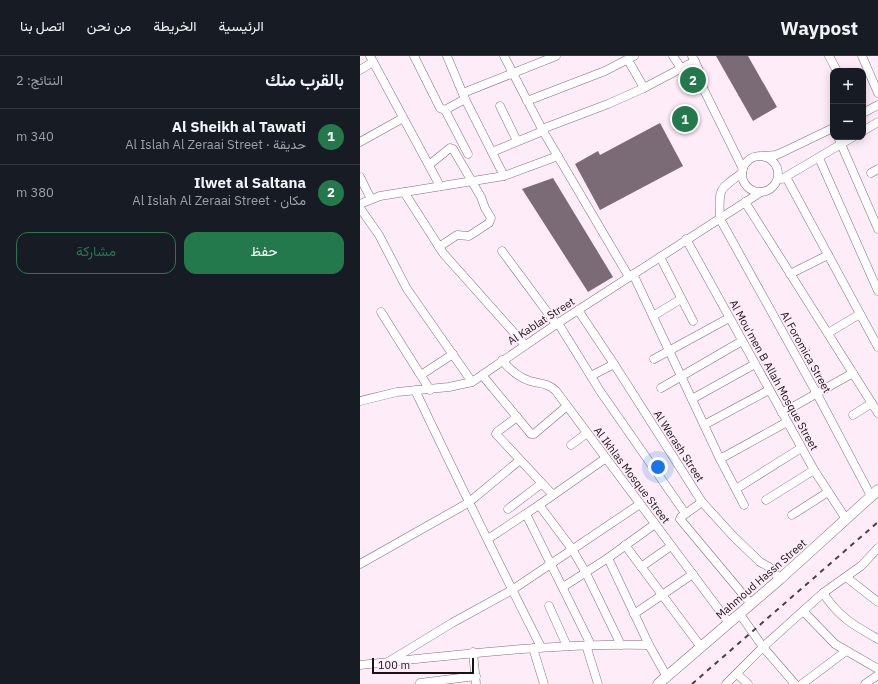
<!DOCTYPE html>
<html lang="ar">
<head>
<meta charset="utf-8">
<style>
  :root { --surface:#171b24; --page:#20242c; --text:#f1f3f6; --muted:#9ea1a6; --line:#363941; --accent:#24794c }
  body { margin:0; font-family:"IBM Plex Sans",Vazirmatn,sans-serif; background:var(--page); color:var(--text); direction:rtl }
  .controls { position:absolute; right:12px; top:12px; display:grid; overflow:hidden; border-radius:8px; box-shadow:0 2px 10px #0003 }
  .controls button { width:36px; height:36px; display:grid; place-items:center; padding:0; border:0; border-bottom:1px solid var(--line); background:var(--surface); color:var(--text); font:20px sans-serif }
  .scale { position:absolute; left:12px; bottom:10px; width:102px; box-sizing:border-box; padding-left:4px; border:2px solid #191317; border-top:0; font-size:11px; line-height:14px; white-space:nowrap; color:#191317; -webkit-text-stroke:3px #feedf9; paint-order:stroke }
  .you { position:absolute; left:298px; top:411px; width:14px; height:14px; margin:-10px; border:3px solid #fff; border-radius:50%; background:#1a73e8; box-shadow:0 0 0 6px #1a73e833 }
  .badge { display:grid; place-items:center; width:26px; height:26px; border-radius:50%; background:var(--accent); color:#fff; font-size:13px; font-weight:700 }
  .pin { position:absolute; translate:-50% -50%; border:2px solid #fff; box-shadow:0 1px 4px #0006 }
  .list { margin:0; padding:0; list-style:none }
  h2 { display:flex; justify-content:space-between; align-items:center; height:52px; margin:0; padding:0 16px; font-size:17px }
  h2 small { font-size:13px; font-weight:400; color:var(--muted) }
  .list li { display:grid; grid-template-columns:26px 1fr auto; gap:12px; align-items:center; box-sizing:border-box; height:56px; padding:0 16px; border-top:1px solid var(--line) }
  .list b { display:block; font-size:15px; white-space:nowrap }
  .list p { margin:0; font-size:13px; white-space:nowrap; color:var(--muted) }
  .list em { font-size:13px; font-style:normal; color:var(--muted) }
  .actions { display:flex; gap:8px; padding:12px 16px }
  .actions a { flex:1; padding:9px 0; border:1px solid var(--accent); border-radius:12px; text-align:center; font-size:14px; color:var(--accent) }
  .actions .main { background:var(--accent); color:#fff }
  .map { position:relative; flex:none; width:518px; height:628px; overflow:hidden; direction:ltr }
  header { display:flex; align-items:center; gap:24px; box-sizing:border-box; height:56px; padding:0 20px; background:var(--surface); border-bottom:1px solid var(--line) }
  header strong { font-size:19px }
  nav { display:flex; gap:22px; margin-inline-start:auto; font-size:14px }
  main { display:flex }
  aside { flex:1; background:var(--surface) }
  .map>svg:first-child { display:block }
  .building { fill:#7a6b76 }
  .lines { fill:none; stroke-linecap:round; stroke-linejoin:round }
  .minor-casing { stroke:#7f707b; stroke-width:9 }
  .tertiary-casing { stroke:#7f707b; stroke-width:11 }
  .minor { stroke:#fff; stroke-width:8 }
  .tertiary { stroke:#fff; stroke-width:10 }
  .rail { stroke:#484045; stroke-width:2; stroke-dasharray:5 5; stroke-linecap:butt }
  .labels { text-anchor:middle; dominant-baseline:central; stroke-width:3; stroke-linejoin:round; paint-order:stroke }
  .street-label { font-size:11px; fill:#191317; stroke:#feedf9 }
</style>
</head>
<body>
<header>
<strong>Waypost</strong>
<nav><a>الرئيسية</a><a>الخريطة</a><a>من نحن</a><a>اتصل بنا</a></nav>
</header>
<main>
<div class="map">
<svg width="518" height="628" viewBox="0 0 518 628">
  <rect width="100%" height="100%" fill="#feedf9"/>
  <g class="building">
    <path d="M356,0H388L417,51L393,65Z"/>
    <path d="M300,67L323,110L240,154L215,108L238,95L240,99Z"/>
    <path d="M193,122L253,221L228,236L162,133Z"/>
  </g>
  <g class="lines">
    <g class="minor-casing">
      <g id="minor">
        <path d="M10,0L80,130"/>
        <path d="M54,0L80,52L85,54L105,43"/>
        <path d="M87,0L105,43L144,120"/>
        <path d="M144,0L183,75L269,221"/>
        <path d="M313,0C322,14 329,24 343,32"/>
        <path d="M332,0L339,14L343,32L383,113"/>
        <path d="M469,0L477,15"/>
        <path d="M502,0L518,37"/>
        <path d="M268,4L284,32"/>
        <path d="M0,14L13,6"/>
        <path d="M103,37L196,0"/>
        <path d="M167,45L245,15L274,0"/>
        <path d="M140,50L157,85"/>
        <path d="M85,54L108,98"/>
        <path d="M503,57L518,49"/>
        <path d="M182,73L248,48L284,32L335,5"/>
        <path d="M503,75L518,66"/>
        <path d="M478,81L518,173"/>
        <path d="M0,86L43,62"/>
        <path d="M132,96L183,75"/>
        <circle cx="400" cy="118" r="18"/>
        <path d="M404,100L416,99L423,96L473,72"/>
        <path d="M459,102L518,235"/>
        <path d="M69,109L90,92L93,93L121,141L125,152L131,162L129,167L109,180L97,179L79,191"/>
        <path d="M382,117C357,135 359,133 360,163L457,338L511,440"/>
        <path d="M511,117L518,113"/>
        <path d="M0,121L11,143"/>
        <path d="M426,121L518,291"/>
        <path d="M422,123L493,81"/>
        <path d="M44,136L83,197L165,289"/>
        <path d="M385,146L518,357"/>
        <path d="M0,148L20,140L144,120L198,100"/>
        <path d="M0,152L19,179L47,233L112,326"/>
        <path d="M326,183L454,414L486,463"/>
        <path d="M142,195L196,268"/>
        <path d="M300,201L333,265"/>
        <path d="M273,218L360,403L384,449"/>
        <path d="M430,218L468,199"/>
        <path d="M218,254L254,308L342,446L373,480L400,506L409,511L420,523"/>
        <path d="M21,256L70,334"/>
        <path d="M293,260L321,243"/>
        <path d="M198,267L240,335L325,457"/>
        <path d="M468,277L500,258"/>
        <path d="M294,303L369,262"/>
        <path d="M142,304C150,314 158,321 170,325C180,328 188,327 196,335L369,567"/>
        <path d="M61,319L93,298"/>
        <path d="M122,319L171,378H174L207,350"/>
        <path d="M231,320L254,308"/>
        <path d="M301,332L382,285"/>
        <path d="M55,334C96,420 138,506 181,591"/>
        <path d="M332,343L395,308"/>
        <path d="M0,345L37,336L89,331L112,326L198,267L401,136"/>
        <path d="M422,357L493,317"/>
        <path d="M493,359L512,347"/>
        <path d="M157,361L137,376L136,378L193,439"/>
        <path d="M344,369L409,334"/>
        <path d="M211,389L227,377"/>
        <path d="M360,403L427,366"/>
        <path d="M376,433L441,392"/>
        <path d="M406,444L454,414"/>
        <path d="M342,446L321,461L320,463L391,548"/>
        <path d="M179,449L212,493L226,517L261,589"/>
        <path d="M148,453L181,428"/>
        <path d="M166,458L231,589"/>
        <path d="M432,459L468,436"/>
        <path d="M128,483L179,449L246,402"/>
        <path d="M265,489L341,591"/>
        <path d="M248,502L289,589L307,621"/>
        <path d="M0,508L108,447L160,404"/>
        <path d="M281,511L311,490"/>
        <path d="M486,521L518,546"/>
        <path d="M203,531L248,502L295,468"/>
        <path d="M463,537C479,561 493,569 518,583"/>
        <path d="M189,550L207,590"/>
        <path d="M443,555L475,588L518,613"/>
        <path d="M379,557L403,591L435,628"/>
        <path d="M274,558L333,518"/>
        <path d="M226,589L238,628"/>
        <path d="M173,592L184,628"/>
        <path d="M113,596L116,628"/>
        <path d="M28,606L92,567L152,534L280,448"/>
        <path d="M0,609C96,599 192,587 289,589"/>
        <path d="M377,618L388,628"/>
        <path d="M60,627L116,620"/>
        <path d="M366,628L403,591L463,537L501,510L518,492"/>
        <path d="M442,628L486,595"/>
        <path d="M505,628L518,619"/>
      </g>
    </g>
    <g class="tertiary-casing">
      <path id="tertiary" d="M298,628L420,523L518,434"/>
    </g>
    <use href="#minor" class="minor"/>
    <use href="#tertiary" class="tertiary"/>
    <path class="rail" d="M332,628L518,466"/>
  </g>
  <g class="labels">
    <g class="street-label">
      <text transform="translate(181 265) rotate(-33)">Al Kablat Street</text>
      <text transform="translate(446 296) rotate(61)">Al Foromica Street</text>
      <text transform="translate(414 319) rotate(61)">Al Mou'men B Allah Mosque Street</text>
      <text transform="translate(319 390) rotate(57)">Al Werash Street</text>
      <text transform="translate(272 419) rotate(53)">Al Ikhlas Mosque Street</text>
      <text transform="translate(401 523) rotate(-41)">Mahmoud Hassn Street</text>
    </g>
  </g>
</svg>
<div class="controls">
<button>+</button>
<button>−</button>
</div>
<div class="scale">100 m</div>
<div class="you"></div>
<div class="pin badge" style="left:325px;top:63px">1</div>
<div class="pin badge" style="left:333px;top:24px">2</div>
</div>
<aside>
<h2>بالقرب منك<small>النتائج: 2</small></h2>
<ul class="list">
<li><span class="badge">1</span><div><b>Al Sheikh al Tawati</b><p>حديقة · Al Islah Al Zeraai Street</p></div><em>340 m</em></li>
<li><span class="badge">2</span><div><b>Ilwet al Saltana</b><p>مكان · Al Islah Al Zeraai Street</p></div><em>380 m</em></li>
</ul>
<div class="actions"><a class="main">حفظ</a><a>مشاركة</a></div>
</aside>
</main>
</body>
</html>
